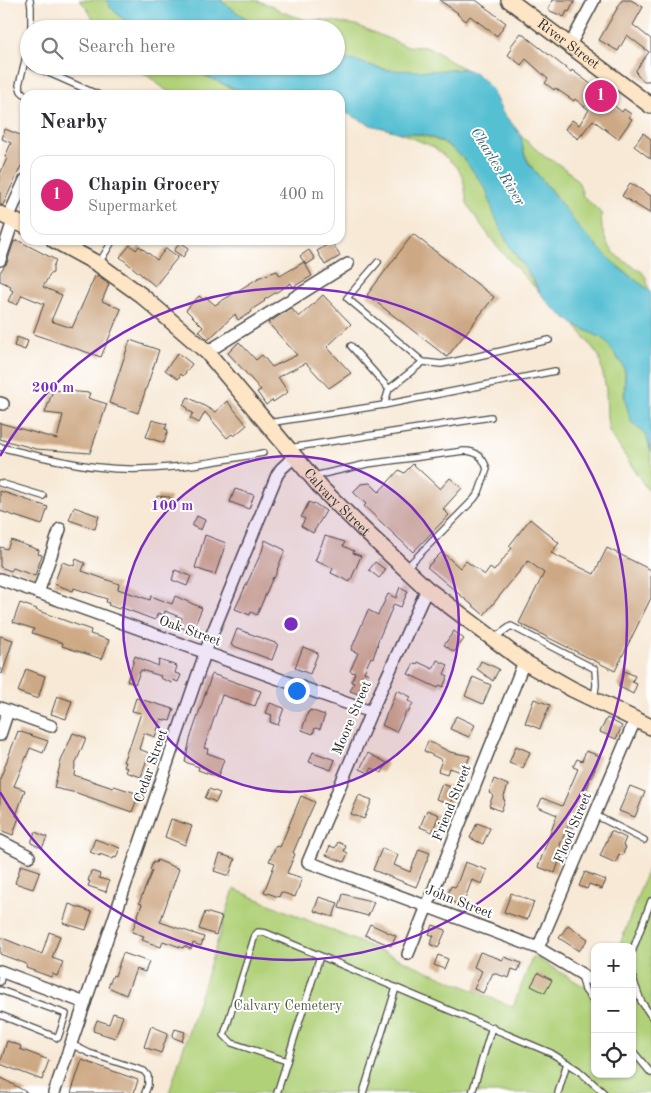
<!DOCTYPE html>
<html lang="en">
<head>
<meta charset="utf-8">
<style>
  :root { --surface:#fff; --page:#f7f7f7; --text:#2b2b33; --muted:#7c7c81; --line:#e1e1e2; --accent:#db2777 }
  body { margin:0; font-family:"Old Standard TT",serif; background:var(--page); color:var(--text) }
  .controls { position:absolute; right:15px; bottom:15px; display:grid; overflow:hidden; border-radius:10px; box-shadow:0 1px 4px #0004 }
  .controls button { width:45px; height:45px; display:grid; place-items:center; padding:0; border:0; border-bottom:1px solid var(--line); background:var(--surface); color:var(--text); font:25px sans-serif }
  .you { position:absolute; left:296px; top:690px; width:18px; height:18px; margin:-12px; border:4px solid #fff; border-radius:50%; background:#1a73e8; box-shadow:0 0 0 8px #1a73e833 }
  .badge { display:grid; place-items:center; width:32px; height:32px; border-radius:50%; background:var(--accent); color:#fff; font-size:16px; font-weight:700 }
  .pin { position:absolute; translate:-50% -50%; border:2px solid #fff; box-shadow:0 1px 5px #0006 }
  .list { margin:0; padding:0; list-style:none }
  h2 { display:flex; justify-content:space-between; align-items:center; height:65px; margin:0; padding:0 20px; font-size:21px }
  h2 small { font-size:16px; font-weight:400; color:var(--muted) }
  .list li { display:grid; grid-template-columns:32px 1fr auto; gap:15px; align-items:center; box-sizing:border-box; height:80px; margin:0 10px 10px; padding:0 10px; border:1px solid var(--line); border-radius:15px }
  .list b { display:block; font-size:19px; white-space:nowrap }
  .list p { margin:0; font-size:16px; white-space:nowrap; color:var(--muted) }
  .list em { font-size:16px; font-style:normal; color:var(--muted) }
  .icon { flex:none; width:28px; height:28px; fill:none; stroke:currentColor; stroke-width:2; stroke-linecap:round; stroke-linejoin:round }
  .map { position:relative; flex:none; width:651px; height:1093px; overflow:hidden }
  .search { position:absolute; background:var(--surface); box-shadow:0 1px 4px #0004; left:20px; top:20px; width:325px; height:55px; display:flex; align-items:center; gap:12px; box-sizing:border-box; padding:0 18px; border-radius:28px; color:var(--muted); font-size:19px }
  .panel { position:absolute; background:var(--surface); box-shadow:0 1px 4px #0004; left:20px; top:90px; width:325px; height:155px; border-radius:15px }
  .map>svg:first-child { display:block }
  .green { fill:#b1d179; stroke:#6e7e52 }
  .water { fill:#57c0d3; stroke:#41767f }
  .building { fill:#cda884 }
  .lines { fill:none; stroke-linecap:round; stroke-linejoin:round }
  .lane-casing { stroke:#4a4845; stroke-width:8 }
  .street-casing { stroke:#4a4845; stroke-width:14 }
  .secondary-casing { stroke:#4a4845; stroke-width:18 }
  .lane { stroke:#fff; stroke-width:5.5 }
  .street { stroke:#fff; stroke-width:11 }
  .secondary { stroke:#fde5c5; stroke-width:15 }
  .ring { fill:none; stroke:#7b2cbf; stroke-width:2.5 }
  .labels { text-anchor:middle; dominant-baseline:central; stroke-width:4; stroke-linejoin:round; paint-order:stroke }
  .street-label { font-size:14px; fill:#2b2b2b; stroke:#fff }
  .park-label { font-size:14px; fill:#535d42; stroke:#fff }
  .water-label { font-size:15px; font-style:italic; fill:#3a5f66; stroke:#fff }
  .centre { fill:#7b2cbf; stroke:#fff; stroke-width:2.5 }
  .ring-label { font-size:15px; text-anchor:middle; font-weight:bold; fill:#7b2cbf; stroke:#fff; stroke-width:4; stroke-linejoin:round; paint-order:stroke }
</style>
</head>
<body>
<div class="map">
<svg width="651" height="1093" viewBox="0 0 651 1093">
  <rect width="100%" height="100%" fill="#fff"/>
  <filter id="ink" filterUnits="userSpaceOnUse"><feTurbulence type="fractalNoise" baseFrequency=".02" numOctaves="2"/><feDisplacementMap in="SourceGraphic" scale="10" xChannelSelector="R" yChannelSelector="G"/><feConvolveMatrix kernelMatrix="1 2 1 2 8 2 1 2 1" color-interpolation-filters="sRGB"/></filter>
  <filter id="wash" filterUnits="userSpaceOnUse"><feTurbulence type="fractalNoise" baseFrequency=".0096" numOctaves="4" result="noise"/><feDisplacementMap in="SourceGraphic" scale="20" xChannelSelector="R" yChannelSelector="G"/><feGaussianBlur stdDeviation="1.12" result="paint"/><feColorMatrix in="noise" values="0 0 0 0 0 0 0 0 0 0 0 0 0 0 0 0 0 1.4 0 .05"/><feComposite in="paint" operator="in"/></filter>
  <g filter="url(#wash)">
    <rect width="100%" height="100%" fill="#f7e9d6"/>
    <g class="green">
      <path d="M79,0H106L111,8L134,29H99L86,7Z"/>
      <path d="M220,0H255L273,6L282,12L309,21L324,20L356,25L406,46L425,47L436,51L448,60L465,69L431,71H394L336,58V29H265L236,12Z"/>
      <path d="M135,66H187L233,89L262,95H178L166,90Z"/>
      <path d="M398,132C439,135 467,150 486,188C494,205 498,225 507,241C517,259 530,275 540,293L498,248L474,215L467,203L463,177L457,167L434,147Z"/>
      <path d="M521,136L545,157L554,161L569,172L579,183L583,196L601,213L602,229L608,245L618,257L642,272L646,278L649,290C624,272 600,253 579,229C571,219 564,208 557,198C542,178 522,163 521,136Z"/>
      <path d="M575,325L604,339L623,366L625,371L624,395L631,422L646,435L651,452V492L646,488L609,431L607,418L606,389L599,356Z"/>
      <path d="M651,860V1093H169L234,889L513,1007L533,956L595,993V1074H632V947H619Z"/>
    </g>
    <g class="water">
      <path d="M106,0H220L236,12L265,29H134L111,8Z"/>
      <path d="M336,58L360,62L385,70L431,71L465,69L476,73L491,88L502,112L518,131L521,136L524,154L529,164L556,197L579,228L619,268L649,290L651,294V452L646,435L631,422L625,400V371L621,362L604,339L575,325L552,307L540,293L533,279L506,240L494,214L486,189L464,159L447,144L436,139L425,135L398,132L371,125L340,110V95H262C232,90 213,80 187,66H336Z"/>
    </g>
    <g id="blocks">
      <g class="building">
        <path d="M439,0H476L506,23L497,36L470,16L466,21L457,14L458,13Z"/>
        <path d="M552,0H575L569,12L567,11L564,17L548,10Z"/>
        <path d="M622,0H631L643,7L633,25L651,39V78L649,81H644L637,75L636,70L649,52L627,35L618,51L599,40Z"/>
        <path d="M521,33L571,72L572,70L609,98L607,100L622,112L624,109L631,114L629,117L632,119L618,139L593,120L578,139L565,129L572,120L579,125L589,110L575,99L574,101L555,88L554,90L545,83L548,79L526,59L521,65L508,55L512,49L510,47Z"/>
        <path d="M5,129L25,137V162L23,167L21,166L3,205H0V174L7,158L5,157L11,143L2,139Z"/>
        <path d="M643,133L651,139V159L634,146Z"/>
        <path d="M630,183L651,196V214L622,196Z"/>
        <path d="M413,234L494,297L447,357L367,295Z"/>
        <path d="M17,240L56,260L53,267V273L50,274L43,287L62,295L51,321L72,328L95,276L96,277L98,275L109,284L102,301L121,309L101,357L33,334L44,304L22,295L17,305L8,301L13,291L10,289L11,286L0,281V272L7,263L14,241L16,242Z"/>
        <path d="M180,242L189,248L183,257L174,251Z"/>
        <path d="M332,242L340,256L325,265L317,251Z"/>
        <path d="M130,245L136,250L139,246L157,260L166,248L178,257L155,286L120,257Z"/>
        <path d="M309,250L315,259L306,265L300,256Z"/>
        <path d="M304,262L312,276L293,287L291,283L264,300L265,301L251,310L252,312L238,320L235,314L208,340L199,331L203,327L186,310L199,296L204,300L206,297L215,305L260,277L277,271L280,276Z"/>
        <path d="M323,295L351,324L327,347L351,373L329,388L306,363L278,377L288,392L273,402L272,400L266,405L257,392L261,390L228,353L239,342L256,360L262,355L272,367L297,355L268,323L291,308L299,317Z"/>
        <path d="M17,337L28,341L25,350L14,346Z"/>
        <path d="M130,340L159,350L138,413L109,403Z"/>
        <path d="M178,353L192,364L183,376L181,374L178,379L165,370Z"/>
        <path d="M53,390L90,393L88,398L107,404L90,453L36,449L0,439V423L57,439L63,415L45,413Z"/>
        <path d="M188,397L215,412L227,401L247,425L234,436L232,434L227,438L205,412L199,423L190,418L193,413L187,410L188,408L183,405Z"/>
        <path d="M152,420L167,424L165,429L168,430L164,443L146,437Z"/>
        <path d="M413,464L440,489L450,478L462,488L443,509L449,515L413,552L364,506L366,504L353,492L361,484L370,483L379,492L399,470L404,473Z"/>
        <path d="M235,489L254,495L249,509L230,502Z"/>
        <path d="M0,491L48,507L42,525L0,511Z"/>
        <path d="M157,496L170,497V506L157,505Z"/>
        <path d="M309,502L313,504L314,503L326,511L313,533L301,526L305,519L301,517Z"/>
        <path d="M74,507L99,516L95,529L69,520Z"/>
        <path d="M197,516L205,520L201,530L192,526Z"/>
        <path d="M530,519L559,543L551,553L594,574L607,548L651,570V598L615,671L519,623L544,573L528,561L484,615L427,567L442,552L460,568L466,561L485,575L490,568L494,571L512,548L509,546Z"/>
        <path d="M205,535L226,543L215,575L195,568Z"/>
        <path d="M325,536L345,542L343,546L354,551L353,553L361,556L350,582L331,573L333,568L315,561Z"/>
        <path d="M11,540L39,550L38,554L42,555L35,576L13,568L11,571L0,567V547L7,549Z"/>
        <path d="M265,540L285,550L277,570H278L274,578L273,577L257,615L251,612L250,615L235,609L262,551Z"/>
        <path d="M76,559L85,563L82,571L119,584L118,589L150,600L151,596L172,604L175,596L202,608L192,632L178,626L182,618L165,611L164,615L158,613L155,620L120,607L119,609L108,605L109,603L106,602L107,599L74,588L73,591L54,584L62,562L74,566Z"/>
        <path d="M375,562L386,570L379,578L369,570Z"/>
        <path d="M175,570L191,576L187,586L172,580Z"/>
        <path d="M400,587L408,591L401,607L394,604L377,643L378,644L373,658L371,657L364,672L369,674L361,695L350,691L354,683L351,682L355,673L350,671L358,653L351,650L368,610L378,615L388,594L396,598Z"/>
        <path d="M20,603L37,609L36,610L91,630L90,634L109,640L102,659L62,646L63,643L32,633L34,629L13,622Z"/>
        <path d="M237,629L278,644L272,660L231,645Z"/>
        <path d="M454,631L464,639L454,652L444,645Z"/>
        <path d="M0,636L13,640L2,674L0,673Z"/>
        <path d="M303,647L318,653L310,674L295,668Z"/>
        <path d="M135,656L158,666L159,660L177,666L175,673L181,675L178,682L173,680L172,683L160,678L161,676L141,670L135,684L127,681Z"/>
        <path d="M437,660L448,665L444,674L448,676L443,687L440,685L438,688L408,674L414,663L417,664L418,662L433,669Z"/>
        <path d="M481,661L499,669L493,681L477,669Z"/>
        <path d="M26,669L45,676L38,699L18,692Z"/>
        <path d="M625,671L635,676L632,682L637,684L633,694L618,686Z"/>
        <path d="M212,674L261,691L255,706L222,695L204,748L208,749L207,753L224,759L218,777L198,770L199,767L185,762L190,739Z"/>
        <path d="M473,677L491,685L483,704L465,696Z"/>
        <path d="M397,690L411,697L408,701L413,703L408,713L406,712L396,732L382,725Z"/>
        <path d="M57,696L72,701L66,719L51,714Z"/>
        <path d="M136,698L174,709L170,721L161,719L155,737L144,733L139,749L149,753L141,777L126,772L128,768L124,767L126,762H123L129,746H130L141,713L132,711Z"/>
        <path d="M534,699L550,705L540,729L525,723Z"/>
        <path d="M270,703L284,708L278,725L270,722L272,715L266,713Z"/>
        <path d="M310,710L325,715L320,729L315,728L313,734L302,730L308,712H309Z"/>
        <path d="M456,716L475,725L469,737L450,729Z"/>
        <path d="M607,718L622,726L616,739L600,732Z"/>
        <path d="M18,731L48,741L43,753L30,748L14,786L25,790L16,816L19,817L13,835L0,830V779Z"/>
        <path d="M73,733L86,738L75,765L74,775L113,788L114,786L139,794L132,812L77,793L54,788L61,761Z"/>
        <path d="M428,741L450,752L470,756L463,773L449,768L447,774L438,771L442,760L424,751Z"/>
        <path d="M516,746L530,752L523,768L509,763Z"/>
        <path d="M586,751L600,756L585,793L587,794L585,800L573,828L568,826L560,845L564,847L555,873L538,867L557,815L538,807L542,798L562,806L578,769L573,767L577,759L582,761Z"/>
        <path d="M313,752L335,760L331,770L309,762Z"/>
        <path d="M368,753L387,763L382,773L372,768L369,773L360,769Z"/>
        <path d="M494,779L508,785L503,799L505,800L501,811L489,806L493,795L489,793Z"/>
        <path d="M442,784L456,789L450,804L436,799Z"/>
        <path d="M630,786L645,792L635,817L619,811Z"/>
        <path d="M209,789L220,793L216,802L205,798Z"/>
        <path d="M359,795L372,800L364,819L351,814Z"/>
        <path d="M301,796L315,802L305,824L293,853L295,854L287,873L302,878L295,897L281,892L279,897L264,892L275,863L269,861L276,846L280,847Z"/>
        <path d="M427,810L439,815L432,832L420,827Z"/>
        <path d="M171,819L192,826L185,845L165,837Z"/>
        <path d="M477,823L490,828L483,844L470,838Z"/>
        <path d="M611,831L626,838L623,845L626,847L622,856L619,854L616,863L600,856Z"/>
        <path d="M35,832L47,837L42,848L31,843Z"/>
        <path d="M95,839L120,848L116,858L114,857L113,859L100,854V856L90,852Z"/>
        <path d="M338,842L346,846L344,851L348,853L344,862L326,855L330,846L335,848Z"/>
        <path d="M382,848L398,855L394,865L410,872L419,849L430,853L416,887L373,870Z"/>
        <path d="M220,854L235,859L229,876L214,871Z"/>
        <path d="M157,860L179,869L160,922L204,937L201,946L193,943L191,949L184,946L183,948L163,941L161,947L142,940L144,936L132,932L142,904L139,903L152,871L150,870L153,862L156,863Z"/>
        <path d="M465,862L487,870L482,884L472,880L462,906L446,899L451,886L455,887L457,884Z"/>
        <path d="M21,865L40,871L33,889L15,883Z"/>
        <path d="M91,871L100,874L99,878L109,881L106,892L88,886L90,881H88Z"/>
        <path d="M585,872L606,880L602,889L589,884L587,889L579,886Z"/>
        <path d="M511,893L534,902L527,920L504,912Z"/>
        <path d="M343,894L374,902L368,916L339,908Z"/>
        <path d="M319,897L338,903L333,917L314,911Z"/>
        <path d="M69,904L92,912L86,930L63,923Z"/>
        <path d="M205,912L222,917L216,935L199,929Z"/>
        <path d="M370,924L396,936L391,946L365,935Z"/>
        <path d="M433,925L446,930L438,948L430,944L434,936L429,934Z"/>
        <path d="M568,925L588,939L579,951L559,938Z"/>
        <path d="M49,932L60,936L52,958L63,962L57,976L52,974L51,977L26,968L27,965L21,962L0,954V937L42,954Z"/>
        <path d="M480,952L503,960L504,957L521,963L518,971L512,969L509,978L493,973L483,993L474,989L482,971L474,967Z"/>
        <path d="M123,953L149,962L145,972L136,969L126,995L108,987L113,975L115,976Z"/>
        <path d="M438,955L448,959L444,969L434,965Z"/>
        <path d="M538,973L552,980L545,993L531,986Z"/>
        <path d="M113,1013L123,1016L115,1038L93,1031L97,1020L109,1024Z"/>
        <path d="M151,1026L168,1033L161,1053L144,1047Z"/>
        <path d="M175,1029L185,1032L182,1041L172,1037Z"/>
        <path d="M7,1041L21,1046L20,1049L49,1060L42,1080L0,1064Z"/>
        <path d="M82,1060L138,1080L134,1093H71Z"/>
        <path d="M0,1077L28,1093H0Z"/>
      </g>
    </g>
  </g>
  <g filter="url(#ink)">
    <use href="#blocks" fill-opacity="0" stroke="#4a4845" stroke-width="1"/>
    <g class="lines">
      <g class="lane-casing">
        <g id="lane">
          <path d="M30,0L31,7V29"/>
          <path d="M33,66L99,95"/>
          <path d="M25,95L21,91L19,85L29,44"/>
          <path d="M378,262L347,298L423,362L389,389L384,405"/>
          <path d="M99,263L113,240"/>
          <path d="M351,346L389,389"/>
          <path d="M423,362L441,364L452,362L549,340"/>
          <path d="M268,423L384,405L555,371"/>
          <path d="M0,447C32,455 64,463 97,467C152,474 208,463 263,453"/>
          <path d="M289,448L491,417"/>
          <path d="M314,476L367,464L464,451C477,451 483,457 487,469L479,492L474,499L407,567"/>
          <path d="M0,483L43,496"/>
          <path d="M494,638L511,626L595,669L596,685L594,699"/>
          <path d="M595,815L644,840"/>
          <path d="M632,952L651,901"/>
          <path d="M581,974L585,990L595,1003"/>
          <path d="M632,976L641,1001L651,1016"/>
          <path d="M0,982L2,971"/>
          <path d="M0,990L66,1014L58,1038L0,1015"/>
          <path d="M71,1044L89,1053L144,1071L148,1076V1085L145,1093"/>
          <path d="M632,1050L651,1073"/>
          <path d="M287,1061L232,1043L224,1035L255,935L258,932L266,933L551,1053L578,1070L604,1093"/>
          <path d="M277,1093L320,956"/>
          <path d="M363,1093L396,988"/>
          <path d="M472,1093L492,1027"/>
          <path d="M558,1093L567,1063"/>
        </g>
      </g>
      <g class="street-casing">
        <g id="street">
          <path d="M570,45L594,0"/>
          <path d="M8,218L25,180"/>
          <path d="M0,260L13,221"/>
          <path d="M207,352L348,264"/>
          <path d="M0,403L3,404"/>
          <path d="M0,579L371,712"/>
          <path d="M427,589L371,712L308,862L538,948L595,982"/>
          <path d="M38,593L60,529"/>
          <path d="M0,708L51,726"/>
          <path d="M0,735L8,711"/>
          <path d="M0,841L29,856"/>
          <path d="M538,948L635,720"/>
          <path d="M408,954L524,662"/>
          <path d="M0,971L85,1003"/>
          <path d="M54,1093L210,639L277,475L281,469L294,457"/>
        </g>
      </g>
      <g class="secondary-casing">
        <g id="secondary">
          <path id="s1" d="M509,0L651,106"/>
          <path d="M0,214L25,226"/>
          <path id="s2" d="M54,240L98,264L141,295L207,352L322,489L365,531L427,589L524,662L572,689L651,727"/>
        </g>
      </g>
      <use href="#lane" class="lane"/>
      <use href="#street" class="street"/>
      <use href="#secondary" class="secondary"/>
    </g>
  </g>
  <circle cx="291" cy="624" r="168" fill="#7b2cbf" fill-opacity=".12"/>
  <g class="ring">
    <circle cx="291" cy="624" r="168"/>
    <path d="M0 456A336 336 0 1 1 0 792"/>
  </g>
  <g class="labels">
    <g class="street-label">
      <text stroke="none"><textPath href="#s1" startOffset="74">River Street</textPath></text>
      <text stroke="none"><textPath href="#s2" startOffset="389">Calvary Street</textPath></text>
      <text transform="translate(190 631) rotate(20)">Oak Street</text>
      <text transform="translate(352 718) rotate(-67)">Moore Street</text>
      <text transform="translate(151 766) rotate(-71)">Cedar Street</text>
      <text transform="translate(452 803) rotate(-68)">Friend Street</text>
      <text transform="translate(573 828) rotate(-67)">Flood Street</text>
      <text transform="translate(459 902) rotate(21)">John Street</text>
    </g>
    <g class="park-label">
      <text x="288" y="1006">Calvary Cemetery</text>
    </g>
    <g class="water-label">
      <text transform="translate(497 167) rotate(58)">Charles River</text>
    </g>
  </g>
  <circle cx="291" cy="624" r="8" class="centre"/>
  <g class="ring-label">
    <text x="53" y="392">200 m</text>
    <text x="172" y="510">100 m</text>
  </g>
</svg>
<div class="controls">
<button>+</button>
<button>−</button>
<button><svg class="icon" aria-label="locate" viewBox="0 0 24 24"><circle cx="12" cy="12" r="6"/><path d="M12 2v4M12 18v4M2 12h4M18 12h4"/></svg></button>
</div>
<div class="you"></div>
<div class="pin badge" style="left:601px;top:96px">1</div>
<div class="search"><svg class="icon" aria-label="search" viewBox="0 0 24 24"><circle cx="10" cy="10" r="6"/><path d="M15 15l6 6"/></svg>Search here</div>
<section class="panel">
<h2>Nearby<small></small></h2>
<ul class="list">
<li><span class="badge">1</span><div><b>Chapin Grocery</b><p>Supermarket</p></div><em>400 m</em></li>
</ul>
</section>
</div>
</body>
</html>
